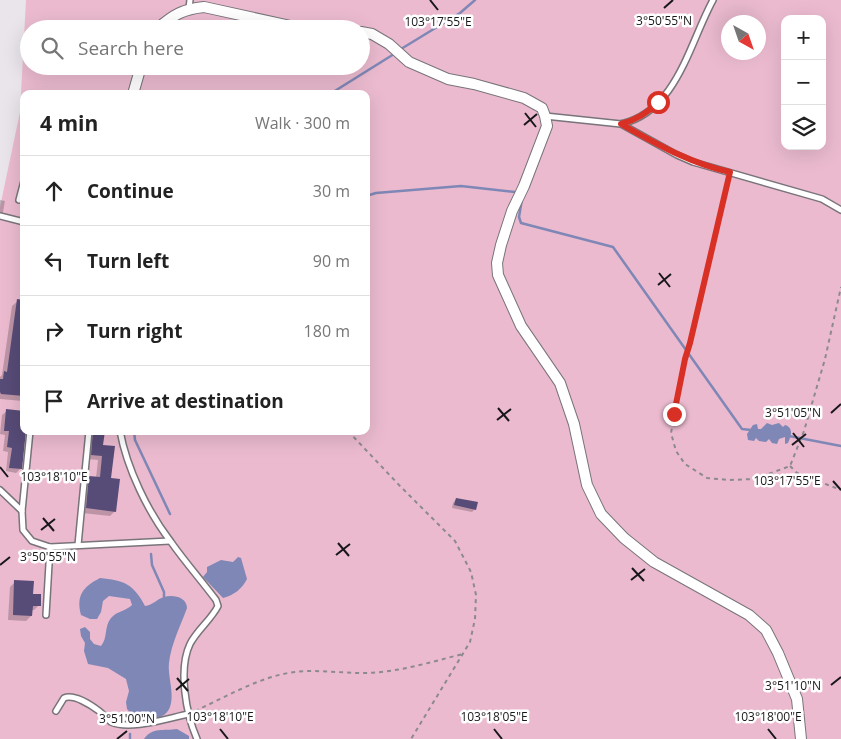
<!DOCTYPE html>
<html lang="en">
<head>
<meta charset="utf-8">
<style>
  :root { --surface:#fff; --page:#f6f6f6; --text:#222; --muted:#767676; --line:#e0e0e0 }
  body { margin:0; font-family:"Open Sans",sans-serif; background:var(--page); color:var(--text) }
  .controls { position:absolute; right:15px; top:15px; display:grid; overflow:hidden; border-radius:10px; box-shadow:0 5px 20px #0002 }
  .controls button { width:45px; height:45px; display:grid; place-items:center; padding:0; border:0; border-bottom:1px solid var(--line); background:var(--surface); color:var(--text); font:25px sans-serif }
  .compass { position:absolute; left:721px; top:15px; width:45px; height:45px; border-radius:50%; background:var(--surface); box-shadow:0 5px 20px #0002; rotate:140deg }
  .stop { position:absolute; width:15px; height:15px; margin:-11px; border:4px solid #d93025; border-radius:50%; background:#fff }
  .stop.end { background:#d93025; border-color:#fff; box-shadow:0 1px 5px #0008 }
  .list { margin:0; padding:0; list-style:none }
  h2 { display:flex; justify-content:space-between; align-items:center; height:65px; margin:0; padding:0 20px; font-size:21px }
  h2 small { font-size:16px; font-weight:400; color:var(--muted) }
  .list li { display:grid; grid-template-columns:32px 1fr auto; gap:15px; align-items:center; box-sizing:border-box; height:70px; padding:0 20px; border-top:1px solid var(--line) }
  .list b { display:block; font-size:19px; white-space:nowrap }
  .list em { font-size:16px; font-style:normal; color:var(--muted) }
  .icon { flex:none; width:28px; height:28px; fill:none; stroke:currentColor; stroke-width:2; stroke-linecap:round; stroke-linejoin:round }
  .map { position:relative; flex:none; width:841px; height:739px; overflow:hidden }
  .search { position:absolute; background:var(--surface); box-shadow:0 5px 20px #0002; left:20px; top:20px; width:350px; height:55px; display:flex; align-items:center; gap:12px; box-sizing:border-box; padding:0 18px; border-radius:28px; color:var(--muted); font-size:19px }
  .panel { position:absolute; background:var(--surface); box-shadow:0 5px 20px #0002; left:20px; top:90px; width:350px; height:345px; border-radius:10px }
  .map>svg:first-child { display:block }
  .green { fill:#ebbacf; fill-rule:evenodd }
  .water { fill:#7f87b6 }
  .shadow { fill:#0003 }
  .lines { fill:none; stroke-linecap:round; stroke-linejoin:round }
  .stream { stroke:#7f87b6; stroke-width:2.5 }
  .building { fill:#574b77 }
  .service-casing { stroke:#78747a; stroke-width:8 }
  .minor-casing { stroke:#78747a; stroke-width:12 }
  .path { stroke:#8c8a8e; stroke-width:2; stroke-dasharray:4 4; stroke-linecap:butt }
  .service { stroke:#fff; stroke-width:5 }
  .minor { stroke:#fff; stroke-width:10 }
  .route { stroke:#d93025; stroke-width:6 }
  .ticks { fill:none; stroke:#181719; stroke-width:2 }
  .ticks-label { font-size:12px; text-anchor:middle; fill:#181719; stroke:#fff; stroke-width:5; stroke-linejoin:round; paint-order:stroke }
</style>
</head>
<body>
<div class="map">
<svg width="841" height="739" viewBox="0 0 841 739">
  <rect width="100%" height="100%" fill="#e9e5eb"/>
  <path class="green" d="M26,0H841V739H0V207L20,112ZM785,19H822V146H785ZM728,22H758V52H728ZM29,29H361V66H29ZM24,94H366V431H24Z"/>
  <g class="water">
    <path d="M767,423L772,425L779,423L783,427L785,425C794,428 791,436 788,443L785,444V437L779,439L777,444L772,443L769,439L766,442L759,441L756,438L754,441L748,440L747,434L753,425L757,424L758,429H761Z"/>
    <path d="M238,557L241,558L247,579C242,589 234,595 223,598L203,577L207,572V567L221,560L233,562Z"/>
    <path d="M100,578C123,580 134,584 145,606C153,605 157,599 164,597C173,594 187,597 187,608C181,625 171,644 169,663C167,678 179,704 164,715C157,720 145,719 137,720L127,709L126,702L129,691L126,679L108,668L88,664L84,651L85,643L81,636L80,629L85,627L90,632V639L94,644L101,646C108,638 104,626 111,618C117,611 126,611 132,605L130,599L109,596L103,601L101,612L97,619H90L81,615C76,595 83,587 100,578Z"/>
    <path d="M177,729L189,736V739H144C152,727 164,731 177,729Z"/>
  </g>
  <g class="shadow">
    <path d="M0,200L5,201L3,212L0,215Z"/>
    <path d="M18,301H24L23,401L0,399V377L2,375L12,306Z"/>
    <path d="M7,411L21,468L16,473L6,471L8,452L3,451L5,435L0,434L2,415Z"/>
    <path d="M89,431H104L102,446L110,479L115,511L110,516L82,513L85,482L90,477L96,478L98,460L87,459Z"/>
    <path d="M456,499L475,509L472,512L452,508L453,503Z"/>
    <path d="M15,582L32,595L39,605L34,610H31V616L26,621L8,620L10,587Z"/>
  </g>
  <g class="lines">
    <g class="stream">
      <path d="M401,49L460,13L475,0"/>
      <path d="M330,94L394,54"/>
      <path d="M366,196L376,193L461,186L515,192L517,193"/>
      <path d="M522,199L519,217L521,223L613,247L742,429L751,430"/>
      <path d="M134,431L135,440L170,514"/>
      <path d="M789,436L841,446"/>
      <path d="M151,554L152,565L164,592V597"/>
      <path d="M130,739V734"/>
    </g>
  </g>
  <g class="building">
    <path d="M17,299L24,300V396L1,394L0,392V379H3L4,371L7,372Z"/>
    <path d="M6,409L24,411V431H26L22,469L9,468L12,448L7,447L9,431H4Z"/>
    <path d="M93,431H105L103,445L115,446L111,478L120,479L116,512L86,508L89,476L100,477L102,456L91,455Z"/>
    <path d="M456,498L478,502L476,510L454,505Z"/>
    <path d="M14,580L34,581L33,594H41V606H33L32,616L13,615Z"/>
  </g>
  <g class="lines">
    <g class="service-casing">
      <g id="service">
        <path d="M189,8L190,0"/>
        <path d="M545,116L621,124C677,111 689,44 713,0"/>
        <path d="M621,124L677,155L693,162L822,199L841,210"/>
        <path d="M19,200L24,181"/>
        <path d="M0,216L24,222"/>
        <path d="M30,431L22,511L23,530L32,541L50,547L170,541"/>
        <path d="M120,431C127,469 148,512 171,542C185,562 201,580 216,600L218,606C211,620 197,630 190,644C178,669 186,714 197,739"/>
        <path d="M0,490L22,511"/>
        <path d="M78,545L89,431"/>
        <path d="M46,615L50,547"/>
        <path d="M56,711L64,698C74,694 91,705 99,711C103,714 107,719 111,722C130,731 168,718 189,714"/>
      </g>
    </g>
    <g class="minor-casing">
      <g id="minor">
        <path d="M157,29C173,15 183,9 204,7L304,29"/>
        <path d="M361,32L372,34L389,44L409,62L448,79L474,84L524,98L542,108L545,116L547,126L524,186L512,211L501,245L497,263L498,275L521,326L560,383L574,424L587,485L601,514L624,538L654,562L749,615L766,630L778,653L797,699L801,739"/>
        <path d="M133,94L141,66"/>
      </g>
    </g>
    <g class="path">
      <path d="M728,179L690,343L685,359L671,433L676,451L685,464L707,478L729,480L755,479L790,466L804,431L825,359L841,287"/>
      <path d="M348,431L399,485L455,541L471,572L476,595L475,619L470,642L411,739"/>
      <path d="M790,466L797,473L841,490"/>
      <path d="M195,711C224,698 252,681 283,674C309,668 336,673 362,673C397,673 430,662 463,654"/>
    </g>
    <use href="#service" class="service"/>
    <use href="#minor" class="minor"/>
  </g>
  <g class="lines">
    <path class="route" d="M658,102C647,114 636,120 621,124C657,144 689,163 730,172L690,343L685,359L674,414"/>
  </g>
  <path class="ticks" d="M430,0L438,10M664,8L673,0M525,113L536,127M524,125L537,114M659,273L670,287M658,285L671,274M498,408L509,421M831,413L841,404M497,420L511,409M793,433L804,447M792,445L806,434M0,467L8,477M833,481L841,490M43,518L54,531M41,530L55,519M338,543L349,556M336,555L350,544M0,565L10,557M632,568L644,581M631,580L645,569M177,678L188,691M831,685L841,677M176,690L189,679M220,729L228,739M494,729L502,739M768,729L776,739M117,739L127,731"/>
  <g class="ticks-label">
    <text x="664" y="25">3°50'55"N</text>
    <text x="438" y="26">103°17'55"E</text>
    <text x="793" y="417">3°51'05"N</text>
    <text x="54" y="481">103°18'10"E</text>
    <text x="787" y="485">103°17'55"E</text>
    <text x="48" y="561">3°50'55"N</text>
    <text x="793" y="690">3°51'10"N</text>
    <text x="220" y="721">103°18'10"E</text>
    <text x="494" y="721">103°18'05"E</text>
    <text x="768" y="721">103°18'00"E</text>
    <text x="127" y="723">3°51'00"N</text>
  </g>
</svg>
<div class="controls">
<button>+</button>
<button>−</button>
<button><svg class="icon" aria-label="layers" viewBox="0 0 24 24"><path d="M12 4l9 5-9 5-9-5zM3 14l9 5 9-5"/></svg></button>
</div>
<svg class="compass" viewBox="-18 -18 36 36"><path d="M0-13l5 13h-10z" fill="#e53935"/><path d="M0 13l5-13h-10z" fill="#767676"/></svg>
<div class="stop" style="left:658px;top:102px"></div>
<div class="stop end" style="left:674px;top:414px"></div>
<div class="search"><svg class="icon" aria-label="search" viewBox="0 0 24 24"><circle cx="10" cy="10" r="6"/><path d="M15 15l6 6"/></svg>Search here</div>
<section class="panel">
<h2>4 min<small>Walk · 300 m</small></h2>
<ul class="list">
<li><svg class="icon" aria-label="ahead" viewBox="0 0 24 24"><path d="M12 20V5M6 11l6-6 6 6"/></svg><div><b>Continue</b></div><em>30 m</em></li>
<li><svg class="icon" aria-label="left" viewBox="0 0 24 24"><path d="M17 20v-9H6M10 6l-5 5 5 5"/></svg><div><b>Turn left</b></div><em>90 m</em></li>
<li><svg class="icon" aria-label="right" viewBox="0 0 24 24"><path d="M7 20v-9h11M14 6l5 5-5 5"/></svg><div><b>Turn right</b></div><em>180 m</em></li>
<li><svg class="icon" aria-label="arrive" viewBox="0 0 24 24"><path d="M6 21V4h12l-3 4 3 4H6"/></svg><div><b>Arrive at destination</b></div></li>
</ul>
</section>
</div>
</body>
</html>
